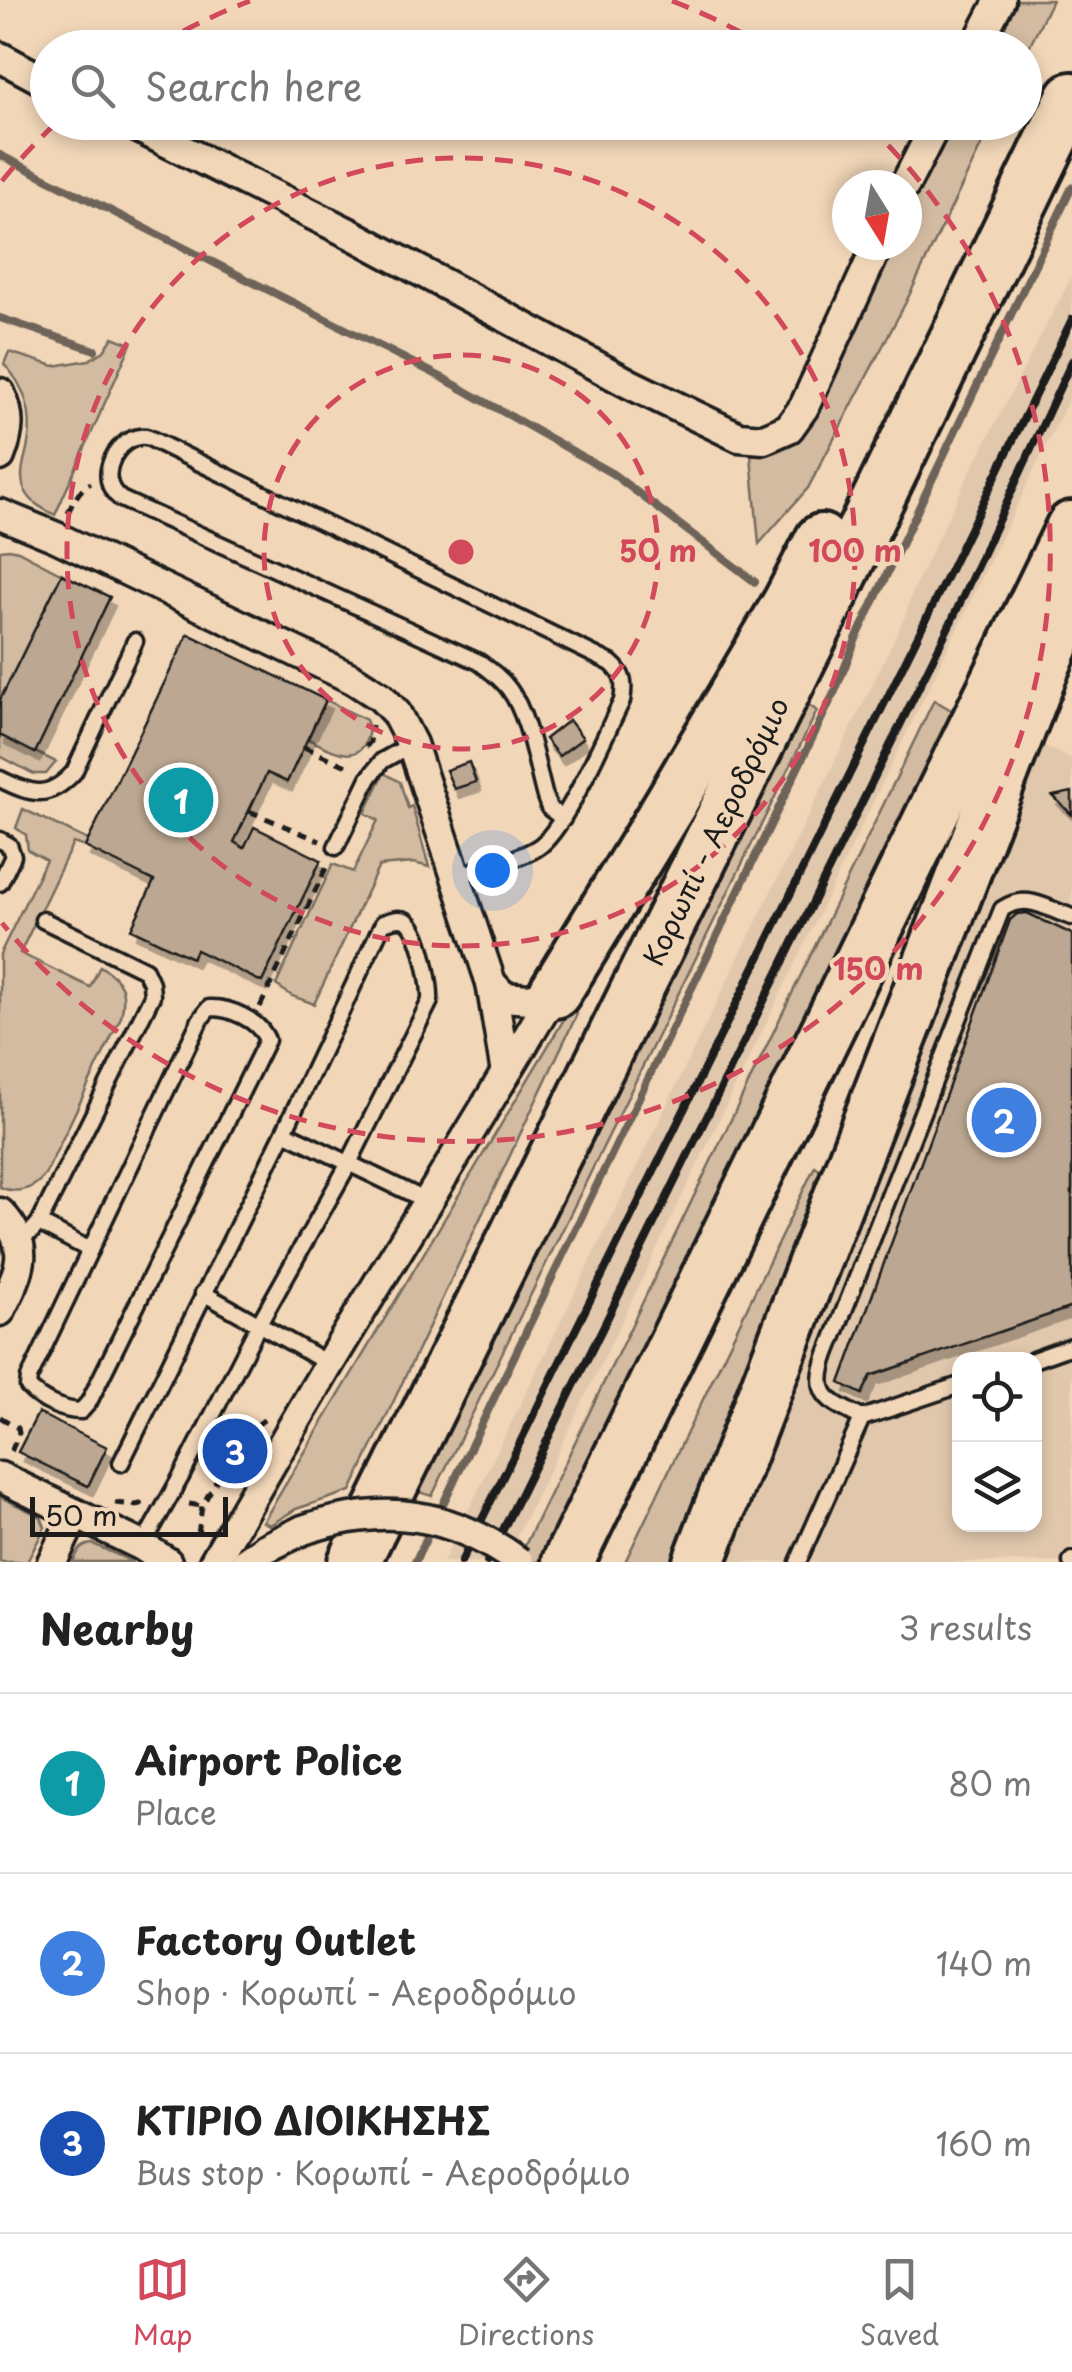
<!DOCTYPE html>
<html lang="en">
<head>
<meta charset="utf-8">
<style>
  :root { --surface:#fff; --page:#f6f6f6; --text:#222; --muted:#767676; --line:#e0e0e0; --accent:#d1495b }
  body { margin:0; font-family:"Playpen Sans",sans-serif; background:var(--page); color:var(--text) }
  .controls { position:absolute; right:30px; bottom:30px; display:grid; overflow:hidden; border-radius:20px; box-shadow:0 5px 15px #0003 }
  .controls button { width:90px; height:90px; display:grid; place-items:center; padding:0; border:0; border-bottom:2px solid var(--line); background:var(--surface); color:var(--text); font:50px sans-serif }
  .compass { position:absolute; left:832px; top:170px; width:90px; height:90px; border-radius:50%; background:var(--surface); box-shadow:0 5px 15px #0003; rotate:169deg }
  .scale { position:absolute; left:30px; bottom:25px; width:198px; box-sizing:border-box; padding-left:10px; border:5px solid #1c1c1c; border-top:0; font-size:28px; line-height:35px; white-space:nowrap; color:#1c1c1c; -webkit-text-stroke:8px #f1d6b8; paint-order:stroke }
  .you { position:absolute; left:492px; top:870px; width:35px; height:35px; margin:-25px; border:8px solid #fff; border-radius:50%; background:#1a73e8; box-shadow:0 0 0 15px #1a73e833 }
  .badge { display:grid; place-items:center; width:65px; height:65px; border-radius:50%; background:var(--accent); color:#fff; font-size:32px; font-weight:700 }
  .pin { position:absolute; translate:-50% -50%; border:5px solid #fff; box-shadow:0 2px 10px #0006 }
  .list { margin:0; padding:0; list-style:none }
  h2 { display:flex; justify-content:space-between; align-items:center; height:130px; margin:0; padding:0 40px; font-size:42px }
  h2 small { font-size:32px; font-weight:400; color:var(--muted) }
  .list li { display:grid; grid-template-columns:65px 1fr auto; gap:30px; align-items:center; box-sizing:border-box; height:180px; padding:0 40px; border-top:2px solid var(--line) }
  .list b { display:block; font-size:38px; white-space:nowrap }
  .list p { margin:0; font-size:32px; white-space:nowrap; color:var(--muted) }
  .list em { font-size:32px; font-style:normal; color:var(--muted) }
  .icon { flex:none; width:55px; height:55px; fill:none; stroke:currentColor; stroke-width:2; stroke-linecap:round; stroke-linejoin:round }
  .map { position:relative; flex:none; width:1072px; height:1562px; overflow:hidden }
  .search { position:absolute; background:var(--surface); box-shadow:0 5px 15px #0003; left:30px; right:30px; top:30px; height:110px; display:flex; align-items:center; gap:25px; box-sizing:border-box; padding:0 35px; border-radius:55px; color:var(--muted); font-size:38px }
  .sheet { height:670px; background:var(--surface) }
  nav { display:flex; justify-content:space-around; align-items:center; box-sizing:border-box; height:140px; border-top:2px solid var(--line); background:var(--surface); font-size:28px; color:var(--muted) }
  nav a { display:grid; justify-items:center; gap:5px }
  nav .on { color:var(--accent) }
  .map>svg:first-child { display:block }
  .built { fill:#e1c8ad; fill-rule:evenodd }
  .green { fill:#d2bba1; stroke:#776c5e; stroke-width:2.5 }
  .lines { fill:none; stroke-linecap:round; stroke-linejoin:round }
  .stream { stroke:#6e6458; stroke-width:8 }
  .building { fill:#bca892; stroke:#1c1c1c; stroke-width:2.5; filter:url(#shadow) }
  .lane-casing { stroke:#1c1c1c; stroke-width:21 }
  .street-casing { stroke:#1c1c1c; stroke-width:35 }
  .highway-casing { stroke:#1c1c1c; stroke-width:58 }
  .path { stroke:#1c1c1c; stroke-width:5; stroke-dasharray:10 8; stroke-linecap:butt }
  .lane { stroke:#f1d6b8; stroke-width:14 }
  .street { stroke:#f1d6b8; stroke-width:28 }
  .highway { stroke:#f1d6b8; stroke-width:50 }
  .rail { stroke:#1c1c1c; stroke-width:8 }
  .street-bridge-casing { stroke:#1c1c1c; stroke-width:35; stroke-linecap:butt }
  .street-bridge { stroke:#f1d6b8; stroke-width:28 }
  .ring { fill:none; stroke:#d1495b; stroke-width:5; stroke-dasharray:18 12 }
  .labels { text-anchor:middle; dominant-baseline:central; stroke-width:8; stroke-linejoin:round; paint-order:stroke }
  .street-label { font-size:28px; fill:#1c1c1c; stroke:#f1d6b8 }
  .centre { fill:#d1495b; stroke:#f1d6b8; stroke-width:5 }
  .ring-label { font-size:30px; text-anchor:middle; font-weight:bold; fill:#d1495b; stroke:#f1d6b8; stroke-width:8; stroke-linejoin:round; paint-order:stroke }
</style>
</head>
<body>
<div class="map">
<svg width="1072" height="1562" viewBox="0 0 1072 1562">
  <defs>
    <filter id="shadow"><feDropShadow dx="5" dy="9" stdDeviation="0" flood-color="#0004"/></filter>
  </defs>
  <rect width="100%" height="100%" fill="#f1d6b8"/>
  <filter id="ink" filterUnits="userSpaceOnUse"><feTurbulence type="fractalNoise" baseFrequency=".01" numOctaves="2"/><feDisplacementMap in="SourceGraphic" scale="20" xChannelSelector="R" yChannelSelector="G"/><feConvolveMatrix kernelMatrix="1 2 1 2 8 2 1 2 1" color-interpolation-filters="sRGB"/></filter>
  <g filter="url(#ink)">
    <g class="built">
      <path d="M1072,276V392L569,1430L504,1562H443L880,669L905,616L913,590L969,474Z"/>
      <path d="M1036,742L1072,759V1562H722ZM960,1360H1034V1524H960Z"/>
    </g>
    <g class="green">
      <path d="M1013,0H1052L1025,55L1024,48H989Z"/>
      <path d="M951,123H992L906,302L808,488L759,544L751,456L787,432L890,245H907V211Z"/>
      <path d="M113,337L131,344L55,515C43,509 31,503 25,490C18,475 25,460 28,444C34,414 25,386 4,364L9,352L54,366L89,360L104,351Z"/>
      <path d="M9,549L18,551L62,574L0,700V550Z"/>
      <path d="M326,700L366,720C370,729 369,734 365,743C354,766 324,746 308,739Z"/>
      <path d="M934,700L953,711L539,1562H517Z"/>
      <path d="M806,703L817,711L432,1496L419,1492Z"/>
      <path d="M0,735L56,762L46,774H34L0,756Z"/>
      <path d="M384,773L400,782L408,808L412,806L429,867L414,863L379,866L314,1004L292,996L276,985L333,864L353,872L378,820L365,813Z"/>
      <path d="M23,809L88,840L85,847L73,843L20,953L90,987L100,966C123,980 127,991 121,1017L45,1175C34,1189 17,1195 0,1187V954L46,860L28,850L26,835L16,828Z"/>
      <path d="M572,1006L577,1014L351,1491L296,1509L270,1525L263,1522Z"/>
      <path d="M815,1166L825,1173L677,1562H625Z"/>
      <path d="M0,1497L41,1517L45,1527L27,1562H0Z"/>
      <path d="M93,1544L133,1562H73C78,1552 80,1545 93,1544Z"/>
    </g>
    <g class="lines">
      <g class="stream">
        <path d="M0,155L443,378L613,474L755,582"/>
        <path d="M0,318L95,350"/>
        <path d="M415,1562L836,689L856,639L1072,187"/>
      </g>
    </g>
    <g class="building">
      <path d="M62,574L110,597L35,753L0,735V700Z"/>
      <path d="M188,634L326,700L287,782L267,773L234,842L244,848L254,827L321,860L262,982L196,950L192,958L131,929L154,881L85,847Z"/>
      <path d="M569,720L583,738L559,756L545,739Z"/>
      <path d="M469,762L476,782L454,789L446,770Z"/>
      <path d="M1072,792V815L1053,796Z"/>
      <path d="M1027,913L1072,934V1307L871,1376L862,1394L840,1383L1010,920L1017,914Z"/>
      <path d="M38,1413L107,1447L88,1486L18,1452Z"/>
    </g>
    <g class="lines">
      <g class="lane-casing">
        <g id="lane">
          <path d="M0,779C32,795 49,800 74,772L135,641"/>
          <path d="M0,840L9,845L13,856L0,883"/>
          <path d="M336,847L369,778L382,761L412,744"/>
          <path d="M456,876C480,868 516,861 537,848C565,831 605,734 622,701C625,684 624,674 611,663L161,444C156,442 151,438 146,437C119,433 92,478 121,499L479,662C490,670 501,678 509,689C529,716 536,765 545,797L549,808L563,819"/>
          <path d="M209,1008C230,1007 259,1020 267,1040L89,1402L81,1411C63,1411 41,1401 28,1387L29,1378L200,1020Z"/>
          <path d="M284,1132L427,1201"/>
          <path d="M39,1223L90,1250"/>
          <path d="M18,1238L31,1232L39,1223L152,996L151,983L145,970L43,920"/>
          <path d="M203,1293L329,1364"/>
          <path d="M1033,1360L1072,1346"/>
          <path d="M960,1385L862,1418C827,1400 812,1396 827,1354L1002,909C1028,892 1046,909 1072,917"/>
          <path d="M121,1463L284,1132L383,923C392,920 399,917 407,921C421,929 431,986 430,1001L348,1165L259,1324L182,1475L142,1546"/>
          <path d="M798,1562L862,1418"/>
          <path d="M1071,1562L1072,1560"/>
        </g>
      </g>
      <g class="street-casing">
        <g id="street">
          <path d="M975,48L1000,0"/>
          <path d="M0,57L48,83"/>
          <path d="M127,122L355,236L630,384L739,437L764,439L789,428L804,407L878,245"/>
          <path d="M905,185L937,122"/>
          <path d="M0,393C11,416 9,433 0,456"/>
          <path d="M0,514L56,537L353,679L381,697L396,713L412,744L491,983L506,1073"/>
          <path d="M491,983L504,997L529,999L555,992"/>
          <path d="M0,1213C34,1248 19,1273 0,1311"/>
          <path d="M0,1477L142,1546L167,1562"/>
          <path d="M52,1562L75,1514"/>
          <path d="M214,1562L329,1364L555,992"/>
          <path d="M246,1562L266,1548L303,1530"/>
        </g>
      </g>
      <g class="highway-casing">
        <g id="highway">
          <path d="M555,992L670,804L789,602L821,540"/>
          <path d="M354,1562L821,617L1072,98"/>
          <path d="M568,1562L1072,527"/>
          <path d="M699,1562L1042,671L1072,601"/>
        </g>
      </g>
      <g class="path">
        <path d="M68,513C73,502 79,489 91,483"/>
        <path d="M304,747L353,769"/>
        <path d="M366,747L370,742L372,725"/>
        <path d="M249,811L320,841"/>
        <path d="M260,1007L328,864"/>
        <path d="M0,1417L18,1428L19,1433L11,1452"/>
        <path d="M115,1503L136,1505L144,1503"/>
        <path d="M189,1504L202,1506"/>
        <path d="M198,1534L202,1506L225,1465L245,1434L265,1419"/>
      </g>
      <use href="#lane" class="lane"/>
      <use href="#street" class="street"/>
      <use href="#highway" class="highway"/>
      <g class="rail">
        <path d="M461,1562L932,607L1072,319"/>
        <path d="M487,1562L953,618L1072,361"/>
      </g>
      <g class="street-bridge-casing">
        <path id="street-bridge" d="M303,1530C384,1503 449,1511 519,1562"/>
      </g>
      <use href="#street-bridge" class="street-bridge"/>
    </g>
  </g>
  <g class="ring">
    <circle cx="461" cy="552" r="197"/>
    <circle cx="461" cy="552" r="394"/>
    <path d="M2 181A590 590 0 0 1 55 124M157 46A590 590 0 0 1 250 1M672 1A590 590 0 0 1 765 46M867 124A590 590 0 1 1 2 923"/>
  </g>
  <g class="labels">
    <g class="street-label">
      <text transform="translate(715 831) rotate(-64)">Κορωπί - Αεροδρόμιο</text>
    </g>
  </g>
  <circle cx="461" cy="552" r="15" class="centre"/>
  <g class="ring-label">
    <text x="658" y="562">50 m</text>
    <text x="855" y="562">100 m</text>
    <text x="878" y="980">150 m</text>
  </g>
</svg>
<div class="controls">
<button><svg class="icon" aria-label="locate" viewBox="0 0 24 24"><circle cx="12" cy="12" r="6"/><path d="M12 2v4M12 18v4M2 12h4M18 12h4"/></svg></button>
<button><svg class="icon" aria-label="layers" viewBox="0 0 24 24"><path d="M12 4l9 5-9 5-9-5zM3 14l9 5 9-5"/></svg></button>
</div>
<svg class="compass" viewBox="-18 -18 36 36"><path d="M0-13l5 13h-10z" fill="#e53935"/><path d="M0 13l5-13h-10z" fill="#767676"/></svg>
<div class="scale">50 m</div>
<div class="you"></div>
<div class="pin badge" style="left:181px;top:800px;background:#0f9aa8">1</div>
<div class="pin badge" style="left:1004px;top:1120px;background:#3f7fe0">2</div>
<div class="pin badge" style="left:235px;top:1451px;background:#1a4fb4">3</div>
<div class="search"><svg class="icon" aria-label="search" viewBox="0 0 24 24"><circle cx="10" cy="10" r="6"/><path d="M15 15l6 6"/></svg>Search here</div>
</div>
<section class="sheet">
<h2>Nearby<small>3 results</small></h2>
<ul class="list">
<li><span class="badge" style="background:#0f9aa8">1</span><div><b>Airport Police</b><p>Place</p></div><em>80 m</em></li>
<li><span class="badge" style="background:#3f7fe0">2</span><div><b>Factory Outlet</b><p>Shop · Κορωπί - Αεροδρόμιο</p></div><em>140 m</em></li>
<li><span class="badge" style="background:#1a4fb4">3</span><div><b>ΚΤΙΡΙΟ ΔΙΟΙΚΗΣΗΣ</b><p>Bus stop · Κορωπί - Αεροδρόμιο</p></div><em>160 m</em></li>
</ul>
</section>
<nav>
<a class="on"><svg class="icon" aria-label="map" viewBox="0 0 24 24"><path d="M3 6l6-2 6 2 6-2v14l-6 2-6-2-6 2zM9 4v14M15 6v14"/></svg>Map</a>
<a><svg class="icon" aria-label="directions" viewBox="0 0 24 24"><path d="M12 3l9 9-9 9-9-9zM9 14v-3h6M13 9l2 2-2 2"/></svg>Directions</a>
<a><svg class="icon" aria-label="saved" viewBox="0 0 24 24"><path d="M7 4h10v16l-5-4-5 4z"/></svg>Saved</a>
</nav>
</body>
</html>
